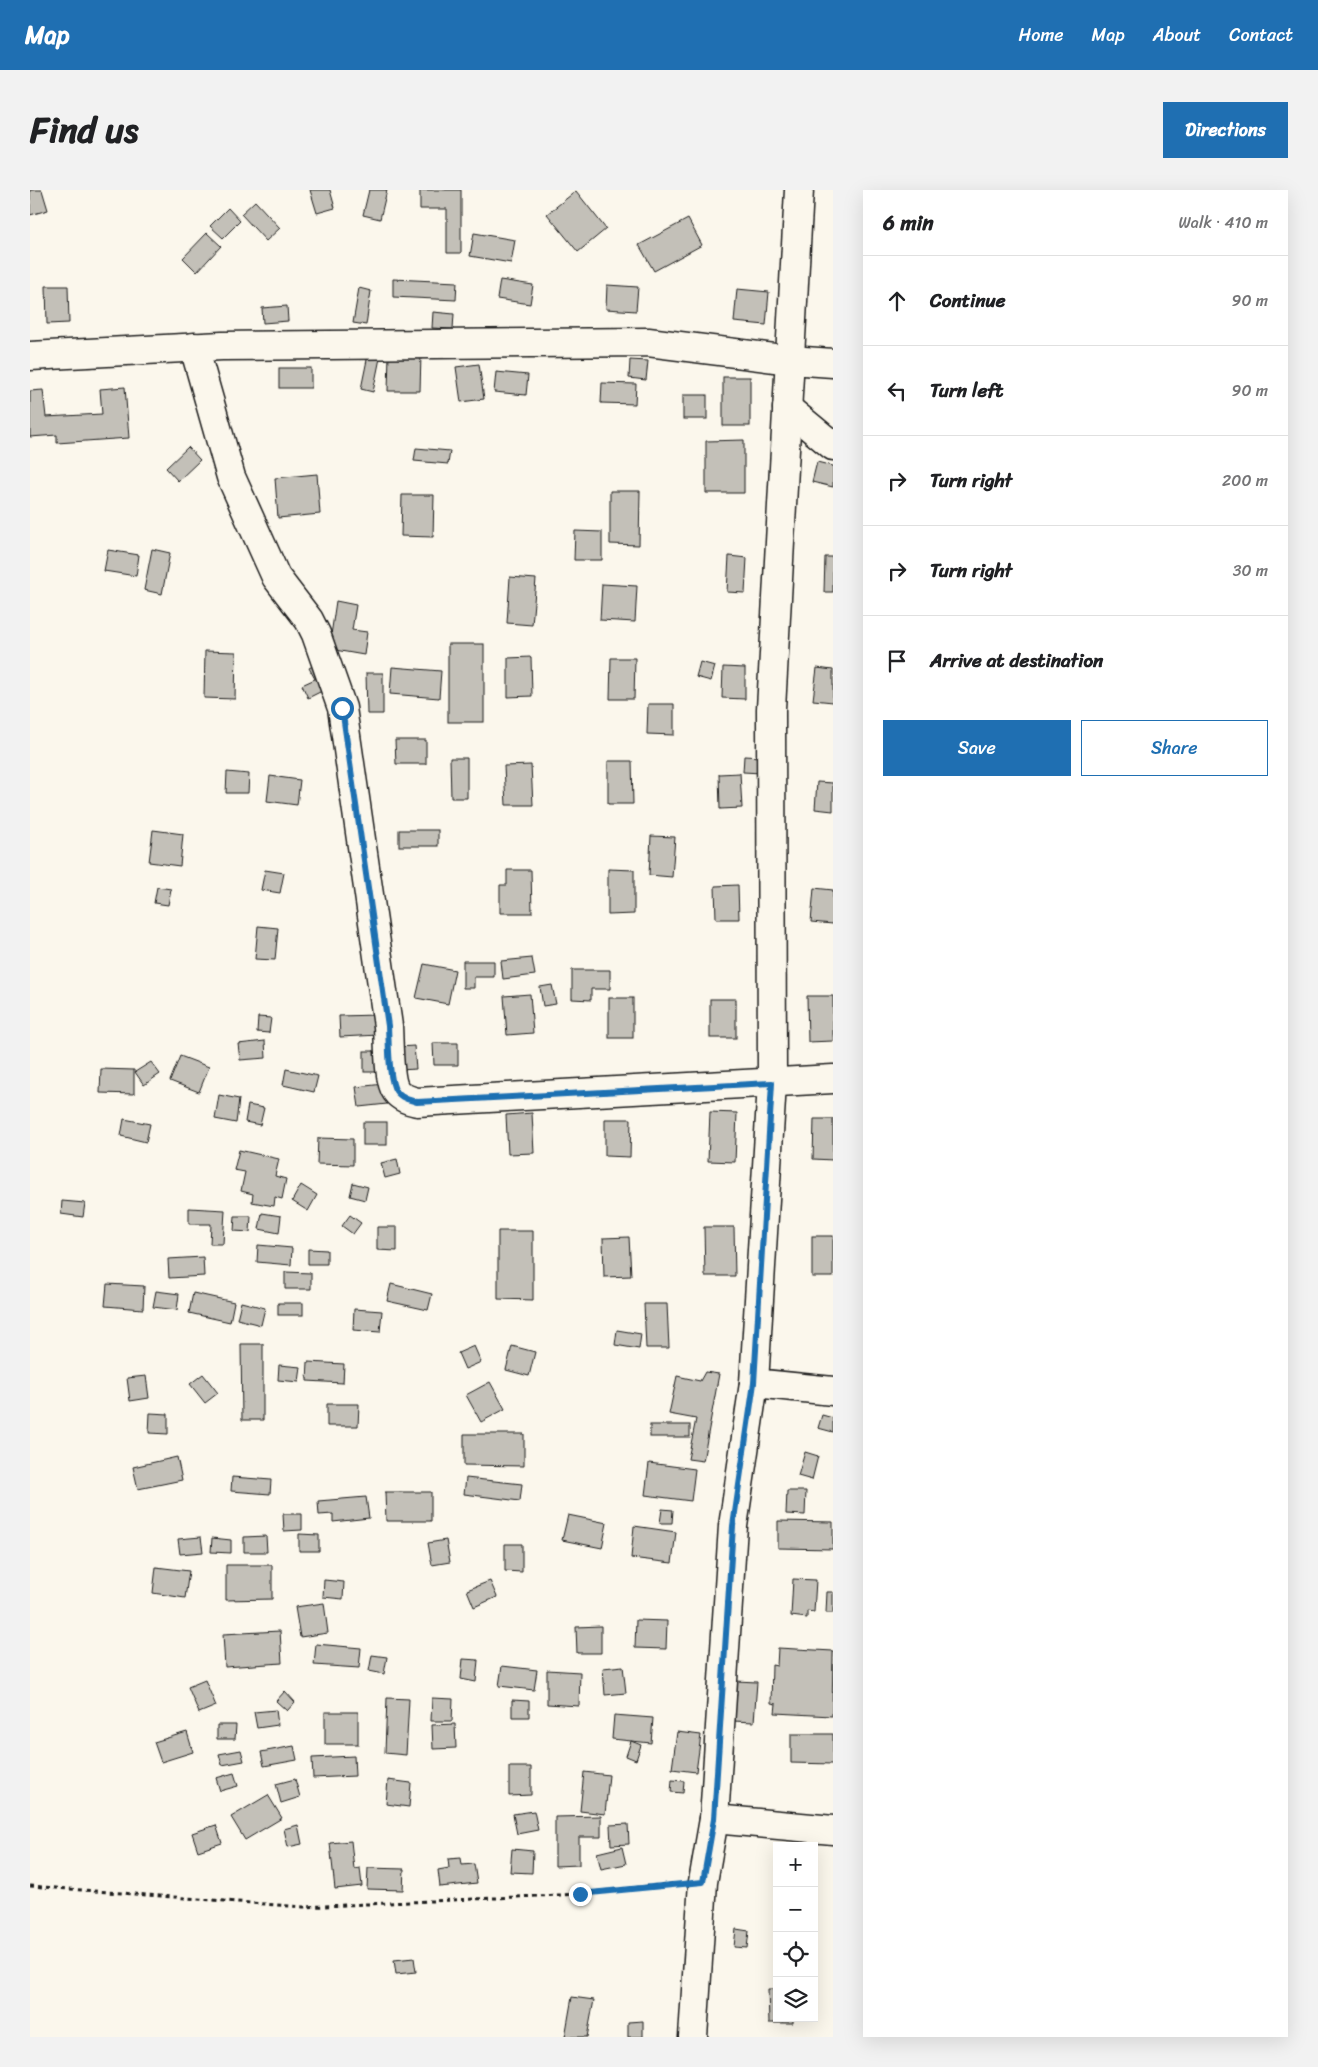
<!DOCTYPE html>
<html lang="en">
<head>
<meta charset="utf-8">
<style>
  :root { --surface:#fff; --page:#f2f2f2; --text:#202124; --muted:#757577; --line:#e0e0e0; --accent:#1f6fb2 }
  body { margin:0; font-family:Sriracha,sans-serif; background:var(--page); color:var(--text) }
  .controls { position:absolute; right:15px; bottom:15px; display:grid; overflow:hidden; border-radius:0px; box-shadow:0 5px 20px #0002 }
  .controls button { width:45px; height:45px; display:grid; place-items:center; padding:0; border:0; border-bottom:1px solid var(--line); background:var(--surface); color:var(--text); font:25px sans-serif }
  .stop { position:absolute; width:15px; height:15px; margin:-11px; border:4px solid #1f6fb2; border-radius:50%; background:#fff }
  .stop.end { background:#1f6fb2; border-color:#fff; box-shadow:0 1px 5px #0008 }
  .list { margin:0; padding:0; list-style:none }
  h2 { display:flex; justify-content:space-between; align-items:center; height:65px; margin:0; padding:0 20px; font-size:21px }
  h2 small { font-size:16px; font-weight:400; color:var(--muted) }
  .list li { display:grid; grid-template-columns:32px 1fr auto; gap:15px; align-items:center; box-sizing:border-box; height:90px; padding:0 20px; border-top:1px solid var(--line) }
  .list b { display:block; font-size:19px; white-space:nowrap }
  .list em { font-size:16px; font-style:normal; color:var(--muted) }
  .actions { display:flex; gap:10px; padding:15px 20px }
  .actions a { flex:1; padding:11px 0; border:1px solid var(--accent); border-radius:0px; text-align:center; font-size:18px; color:var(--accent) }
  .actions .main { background:var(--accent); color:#fff }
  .icon { flex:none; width:28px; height:28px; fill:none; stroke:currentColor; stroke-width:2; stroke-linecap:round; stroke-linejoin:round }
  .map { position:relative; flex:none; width:803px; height:1847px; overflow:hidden; border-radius:0px }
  header { display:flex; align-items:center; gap:30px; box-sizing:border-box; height:70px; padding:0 25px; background:var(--accent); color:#fff }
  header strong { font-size:24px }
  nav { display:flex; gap:28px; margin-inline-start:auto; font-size:18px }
  .intro { display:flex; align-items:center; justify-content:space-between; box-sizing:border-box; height:120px; padding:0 30px }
  h1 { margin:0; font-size:35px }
  .button { padding:12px 22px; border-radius:0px; background:var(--accent); color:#fff; font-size:18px; font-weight:700 }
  main { display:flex; gap:30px; padding:0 30px }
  aside { flex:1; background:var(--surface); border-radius:0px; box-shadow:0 5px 20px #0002 }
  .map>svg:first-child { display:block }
  .building { fill:#c3c0b8; stroke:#1c1c1c }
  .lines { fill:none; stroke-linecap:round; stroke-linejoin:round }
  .minor-casing { stroke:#1c1c1c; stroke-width:31 }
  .path { stroke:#1c1c1c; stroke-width:3; stroke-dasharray:4 4; stroke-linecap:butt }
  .minor { stroke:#fbf7ec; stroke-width:28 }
  .route { stroke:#1f6fb2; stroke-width:6 }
</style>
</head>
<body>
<header>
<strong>Map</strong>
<nav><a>Home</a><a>Map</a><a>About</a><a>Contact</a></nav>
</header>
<div class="intro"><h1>Find us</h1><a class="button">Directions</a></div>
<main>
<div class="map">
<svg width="803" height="1847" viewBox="0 0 803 1847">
  <rect width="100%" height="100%" fill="#fbf7ec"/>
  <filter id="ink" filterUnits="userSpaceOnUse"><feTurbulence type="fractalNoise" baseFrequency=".02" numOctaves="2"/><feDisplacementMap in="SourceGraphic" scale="10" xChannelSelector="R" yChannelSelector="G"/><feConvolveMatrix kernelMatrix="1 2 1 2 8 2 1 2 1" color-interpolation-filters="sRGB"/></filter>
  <g filter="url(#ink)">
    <g class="building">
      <path d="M0,0H12L18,20L0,25Z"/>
      <path d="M280,0H300L305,18L287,23Z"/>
      <path d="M339,0H357L350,29L333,25Z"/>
      <path d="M390,0H431V63H417V19H390Z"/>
      <path d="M546,1L576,39L548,62L517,24Z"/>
      <path d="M225,11L250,38L236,51L211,24Z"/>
      <path d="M198,18L210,31L193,48L180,36Z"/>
      <path d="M658,29L672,55L624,81L609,55Z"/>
      <path d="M177,43L191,56L167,82L153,68Z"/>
      <path d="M444,43L485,50L481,73L440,66Z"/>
      <path d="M363,89L427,92L426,110L363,107Z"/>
      <path d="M470,90L503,95L500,114L467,109Z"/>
      <path d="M577,95L608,97L606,121L576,119Z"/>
      <path d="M16,96H38L39,133L17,134Z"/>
      <path d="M329,98L341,101L336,135L323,133Z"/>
      <path d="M707,99L739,102L736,135L704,132Z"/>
      <path d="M257,116L258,131L233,133L232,118Z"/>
      <path d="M403,122L424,124L423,139L402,138Z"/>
      <path d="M339,160L351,163L343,202L331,199Z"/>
      <path d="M359,164L391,165L390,201H358Z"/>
      <path d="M600,170L618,171L616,190L599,188Z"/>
      <path d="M449,174L454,209L431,212L426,177Z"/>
      <rect x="249" y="178" width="32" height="20"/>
      <path d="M466,182L498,185L496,205L464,202Z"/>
      <rect x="693" y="187" width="27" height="49"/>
      <path d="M572,193L606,194L605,214L571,213Z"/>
      <path d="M95,197L99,248L27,253V245L0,247V201L13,200L16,227L72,224L70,199Z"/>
      <rect x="653" y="205" width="24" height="24"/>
      <path d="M714,250V303H676V251Z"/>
      <path d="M158,257L170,270L148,291L136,278Z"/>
      <path d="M386,258L420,261L418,274L384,271Z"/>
      <path d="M787,272L803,276V297L782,292Z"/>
      <path d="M287,284L290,324L248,328L245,288Z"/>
      <path d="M580,301H610L609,355L580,354Z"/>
      <path d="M372,305H404L403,347L371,346Z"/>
      <path d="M545,341L572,342V370H544Z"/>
      <path d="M122,359L140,363L132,404L114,400Z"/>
      <path d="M78,360L109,365L106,386L74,381Z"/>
      <path d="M699,366L717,368L715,403L697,402Z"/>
      <path d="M795,367H803V402H794Z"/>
      <path d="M480,387L506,389L502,435L477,433Z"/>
      <path d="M572,394L607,396L605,432L570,430Z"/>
      <path d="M306,411L326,415L322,440L337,442L334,465L299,459Z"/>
      <rect x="418" y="454" width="36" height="78"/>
      <path d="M175,461L206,462L205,509L174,508Z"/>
      <path d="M501,467L502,506L478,507V468Z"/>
      <path d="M581,468H605L604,509H580Z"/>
      <path d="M290,472L302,496L278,508L272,495L285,489L279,478Z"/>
      <path d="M670,472L685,476L681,491L666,487Z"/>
      <path d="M362,477L411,481L409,508L360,504Z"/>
      <path d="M693,477L715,478V509L692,508Z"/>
      <path d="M787,478L803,480V512L783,510Z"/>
      <path d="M336,483H353V524H337Z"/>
      <path d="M618,514H644V545L617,544Z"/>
      <path d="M365,550H396V574H366Z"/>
      <path d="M714,566L731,567V583L713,582Z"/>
      <path d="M420,568H437V608H421Z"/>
      <path d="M578,571H602L603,614H578Z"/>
      <path d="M501,575L503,615H476L474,576Z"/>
      <path d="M197,582L219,584L218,603H196Z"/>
      <path d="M710,583L712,618L690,619L689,584Z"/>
      <path d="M240,586L270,590L267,615L237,611Z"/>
      <path d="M787,592L803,593V621L785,619Z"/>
      <path d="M123,640L153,644L150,676L119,672Z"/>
      <rect x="369" y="640" width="39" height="16"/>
      <path d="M621,646L645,647L642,687L619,685Z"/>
      <path d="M578,679L604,680V724L578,725Z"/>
      <path d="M235,680L254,683L250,703L231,700Z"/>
      <path d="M477,680H501L502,723H470V695H477Z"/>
      <path d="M708,695L709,729H686L685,696Z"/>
      <path d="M127,697L141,699L138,715L124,713Z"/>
      <path d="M784,698L803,700V734L781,732Z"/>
      <path d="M228,736L248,738L245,770L225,769Z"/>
      <path d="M502,768L505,785L473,789L471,771Z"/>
      <path d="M433,771H464V787H444V798H433Z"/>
      <path d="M394,774L425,780L418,814L386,808Z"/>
      <path d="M542,780H580V799H561V810L542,809Z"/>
      <path d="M522,795L526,814L513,816L510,797Z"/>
      <path d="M500,804L503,843L477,845L474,806Z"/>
      <path d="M777,806H803V851L778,852Z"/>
      <rect x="579" y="808" width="24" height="40"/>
      <rect x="680" y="809" width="26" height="39"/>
      <path d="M348,825L349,845L310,847L309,826Z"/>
      <path d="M228,827L241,828L239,843L227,842Z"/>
      <path d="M235,851L236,868L210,870L208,854Z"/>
      <path d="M403,853H428V875H404Z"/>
      <path d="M384,856L386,879L370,880L368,857Z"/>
      <rect x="334" y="861" width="16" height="21"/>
      <path d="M150,866L179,877L169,902L140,891Z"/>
      <path d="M121,872L130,884L114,895L105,882Z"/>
      <path d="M71,879L104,880V904L70,903Z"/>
      <path d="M256,879L288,886L284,902L253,895Z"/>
      <path d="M354,894L357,914L329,917L326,897Z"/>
      <path d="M189,905L209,909L206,933L185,929Z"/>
      <path d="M218,915L234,918L230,935L215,932Z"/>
      <path d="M680,922L707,923L705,972L678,971Z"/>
      <path d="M502,923L504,963L478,964L476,925Z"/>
      <path d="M94,929L120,934L116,952L91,946Z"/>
      <path d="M575,929H601L600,967L575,966Z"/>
      <path d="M784,929H803V970L783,969Z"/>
      <rect x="333" y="932" width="24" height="23"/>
      <path d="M288,948L323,949V975L287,974Z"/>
      <path d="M209,960L249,969L245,986L256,989L252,1009L245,1007L244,1016L222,1012L223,1004L211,1001L215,982L204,980Z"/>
      <path d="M367,969L370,984L355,988L351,973Z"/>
      <path d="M323,993L338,997L335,1010L320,1006Z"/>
      <path d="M271,995L287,1005L278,1021L262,1011Z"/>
      <path d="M32,1011L55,1013L53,1027L31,1024Z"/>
      <path d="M159,1018L195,1020L193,1054H180L181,1034H159Z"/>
      <path d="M232,1023L251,1026L249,1043L229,1039Z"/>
      <path d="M320,1025L331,1033L323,1044L312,1036Z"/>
      <path d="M205,1026H221L220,1042L204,1041Z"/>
      <path d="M347,1037H367V1061L347,1060Z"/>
      <path d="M674,1037H704L705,1086H675Z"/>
      <path d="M468,1041H503V1110L468,1109Z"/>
      <rect x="782" y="1046" width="21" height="41"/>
      <path d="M599,1047L601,1086L574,1087L573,1048Z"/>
      <path d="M228,1055L262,1058L261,1075L227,1072Z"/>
      <path d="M278,1059L297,1060V1074H278Z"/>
      <path d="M173,1067L174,1086L139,1088L138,1069Z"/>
      <path d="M255,1082L281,1083V1099H255Z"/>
      <path d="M77,1094L114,1096L113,1119L75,1116Z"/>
      <path d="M361,1094L402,1104L398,1120L357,1111Z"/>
      <path d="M126,1101L149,1104L147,1120L123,1117Z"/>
      <path d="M163,1103L204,1112L200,1132L159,1123Z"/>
      <path d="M211,1112L235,1118L231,1135L207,1129Z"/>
      <rect x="248" y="1113" width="25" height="12"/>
      <path d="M614,1114H637L639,1158H616Z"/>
      <path d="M324,1119L352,1121L350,1142L323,1140Z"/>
      <path d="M587,1140L611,1144L609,1159L585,1155Z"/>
      <path d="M211,1154H233V1230H212Z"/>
      <path d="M444,1156L451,1172L435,1179L428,1163Z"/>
      <path d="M482,1156L505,1162L499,1186L476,1180Z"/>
      <path d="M278,1172L314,1174L313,1193L277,1191Z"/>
      <path d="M249,1175L271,1177L269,1192L248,1190Z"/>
      <path d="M675,1182L689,1184L673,1271L658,1269L666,1229L639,1224L647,1186L670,1191Z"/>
      <path d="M173,1184L188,1203L175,1213L160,1194Z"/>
      <path d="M116,1186L119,1208L100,1211L97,1188Z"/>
      <path d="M460,1192L475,1219L451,1232L436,1205Z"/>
      <path d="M297,1214H329L328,1236H297Z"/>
      <path d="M120,1223L138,1224V1244L119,1243Z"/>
      <path d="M792,1225L803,1228V1242L788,1238Z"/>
      <rect x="620" y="1235" width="40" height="12"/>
      <path d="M434,1244H494V1276L434,1275Z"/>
      <path d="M775,1262L788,1266L782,1290L768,1286Z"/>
      <path d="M147,1267L152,1290L108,1299L103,1277Z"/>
      <path d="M619,1273L665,1279L661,1311L615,1305Z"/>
      <path d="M202,1287L241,1290L240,1304L201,1301Z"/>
      <path d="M436,1288L492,1294L490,1311L434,1304Z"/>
      <path d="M757,1301H776L775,1325L756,1324Z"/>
      <path d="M355,1302H401V1331H356Z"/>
      <path d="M336,1307L339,1328L303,1332V1324L289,1325L288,1311Z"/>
      <path d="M632,1319L643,1320L642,1333H630Z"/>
      <path d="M253,1324H272V1340L254,1341Z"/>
      <path d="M538,1325L577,1333L572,1358L532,1350Z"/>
      <path d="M748,1331L803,1332V1359L748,1358Z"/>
      <path d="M604,1336L646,1342L642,1373L601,1368Z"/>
      <path d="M269,1344L289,1345V1361H269Z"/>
      <path d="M236,1346L237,1362H214V1347Z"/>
      <path d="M171,1347L173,1362L150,1364L148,1349Z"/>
      <path d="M182,1348L201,1350V1363L181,1362Z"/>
      <path d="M416,1350L420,1372L402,1375L398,1353Z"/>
      <path d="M475,1354H492V1382L475,1381Z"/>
      <path d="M196,1375H242V1409L196,1410Z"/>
      <path d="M126,1377L159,1381L155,1408L123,1403Z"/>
      <path d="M763,1389L786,1390L784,1422L777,1421V1428L761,1426Z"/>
      <path d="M294,1390L314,1392L313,1409L293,1407Z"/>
      <path d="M460,1391L467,1407L444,1417L437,1400Z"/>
      <path d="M797,1402H803V1423H796Z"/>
      <path d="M294,1413L298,1443L270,1447L265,1417Z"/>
      <path d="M606,1430L637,1431L636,1459L605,1458Z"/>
      <path d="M571,1436V1463H547L546,1437Z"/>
      <path d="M250,1441L252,1473L195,1477L193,1444Z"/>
      <path d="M286,1454L331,1458L329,1478L284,1475Z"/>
      <path d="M748,1458L803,1461L802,1526L745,1523L746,1514L741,1513L742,1475L747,1476Z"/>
      <path d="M342,1465L357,1467L354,1484L339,1481Z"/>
      <path d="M433,1469L448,1470L446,1492L431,1489Z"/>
      <path d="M472,1476L507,1480L504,1500L469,1496Z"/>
      <path d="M593,1476L596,1503L575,1505L573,1478Z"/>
      <path d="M517,1480L550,1482L549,1516L517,1514Z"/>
      <path d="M175,1490L186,1516L169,1523L158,1497Z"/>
      <path d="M706,1491L727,1492L724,1532L703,1531Z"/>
      <path d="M255,1501L265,1512L257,1521L246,1511Z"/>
      <path d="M357,1508L379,1509L376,1565L355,1563Z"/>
      <path d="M402,1508L423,1509L422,1531H401Z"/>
      <path d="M482,1510L499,1511V1527H482Z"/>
      <path d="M246,1520L248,1535L227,1538L224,1522Z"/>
      <rect x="295" y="1522" width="33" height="32"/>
      <path d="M584,1525L623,1528L621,1553L582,1549Z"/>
      <path d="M425,1534L426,1558L403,1559L402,1535Z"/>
      <path d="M187,1535H206L205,1549H187Z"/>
      <path d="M157,1542L163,1562L131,1572L124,1552Z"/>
      <path d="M647,1542L671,1545L666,1582L642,1579Z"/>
      <path d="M761,1544H803V1574L761,1573Z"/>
      <path d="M601,1551L611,1555L606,1570L596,1566Z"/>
      <path d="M264,1556L267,1570L234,1576L231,1562Z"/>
      <path d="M211,1560L214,1571L192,1575L189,1564Z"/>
      <path d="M324,1566L325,1586L283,1588L282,1568Z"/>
      <path d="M479,1577H501V1605L479,1606Z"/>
      <path d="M554,1582L579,1585L575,1624L550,1621Z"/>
      <path d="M204,1583L208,1596L190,1601L186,1588Z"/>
      <path d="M265,1589L270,1607L251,1613L246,1594Z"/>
      <path d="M358,1590L381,1593L379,1617L356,1614Z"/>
      <path d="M642,1590L654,1591L653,1603L641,1602Z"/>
      <path d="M238,1605L252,1628L215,1650L201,1627Z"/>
      <path d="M504,1621L508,1640L487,1644L483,1624Z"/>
      <path d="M571,1626V1647H549V1675L525,1676V1627Z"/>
      <path d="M598,1634L599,1654L581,1655L580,1635Z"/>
      <path d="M186,1635L192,1653L168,1661L162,1643Z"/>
      <path d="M268,1635L272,1654L258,1657L254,1639Z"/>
      <path d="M321,1651L324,1679L330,1678L332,1696L305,1699L300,1653Z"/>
      <path d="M592,1657L596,1674L571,1679L567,1663Z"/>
      <path d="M482,1659L503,1661L502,1683L480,1682Z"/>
      <path d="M431,1668L432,1675L444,1674L447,1693L410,1697L408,1680L419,1678L418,1669Z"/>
      <path d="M338,1678L374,1679L373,1700L337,1699Z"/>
      <path d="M706,1739L719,1741L717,1758L704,1757Z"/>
      <path d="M384,1768L386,1782L366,1784L364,1770Z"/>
      <path d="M738,1799H747V1828H763V1833H739Z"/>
      <path d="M542,1807L564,1810L557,1847H535Z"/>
      <path d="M613,1831V1847H598V1832Z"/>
    </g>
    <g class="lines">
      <g class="minor-casing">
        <g id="minor">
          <path d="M164,157L201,287L246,387L279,430L286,444L312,518L358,836C359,851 358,890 366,901C371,908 379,910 387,912L803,889"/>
          <path d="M0,166L192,156L618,152L760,170L803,173"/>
          <path d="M757,218L803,256"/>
          <path d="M724,1193L803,1201"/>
          <path d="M684,1629L803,1640"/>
          <path d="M663,1847L673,1692L684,1629L703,1336L724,1193L742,893L741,519L769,0"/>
        </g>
      </g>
      <path class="path" d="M0,1696L273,1717L550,1704L645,1694"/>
      <use href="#minor" class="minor"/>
    </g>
  </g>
  <g class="lines" filter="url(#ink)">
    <path class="route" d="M312,518L358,836C359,851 358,890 366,901C371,908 379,910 387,912L742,893L724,1193L703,1336L684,1629L673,1692L550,1704"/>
  </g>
</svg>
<div class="controls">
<button>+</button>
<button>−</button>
<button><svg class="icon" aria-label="locate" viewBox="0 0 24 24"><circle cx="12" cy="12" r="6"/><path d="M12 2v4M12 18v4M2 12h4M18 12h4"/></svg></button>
<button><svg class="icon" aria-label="layers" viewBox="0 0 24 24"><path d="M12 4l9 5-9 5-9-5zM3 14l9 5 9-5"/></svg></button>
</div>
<div class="stop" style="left:312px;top:518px"></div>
<div class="stop end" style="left:550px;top:1704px"></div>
</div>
<aside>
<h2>6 min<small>Walk · 410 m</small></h2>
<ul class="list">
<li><svg class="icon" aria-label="ahead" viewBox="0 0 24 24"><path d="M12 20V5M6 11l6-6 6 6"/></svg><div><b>Continue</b></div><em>90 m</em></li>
<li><svg class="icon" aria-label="left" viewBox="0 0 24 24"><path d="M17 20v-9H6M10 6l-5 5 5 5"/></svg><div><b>Turn left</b></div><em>90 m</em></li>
<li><svg class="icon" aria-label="right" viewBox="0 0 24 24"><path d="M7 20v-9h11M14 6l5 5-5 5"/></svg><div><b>Turn right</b></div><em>200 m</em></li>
<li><svg class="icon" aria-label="right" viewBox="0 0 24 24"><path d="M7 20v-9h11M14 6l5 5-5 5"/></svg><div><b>Turn right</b></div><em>30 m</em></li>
<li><svg class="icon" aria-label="arrive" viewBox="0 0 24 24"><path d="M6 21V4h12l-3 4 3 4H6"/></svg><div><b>Arrive at destination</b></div></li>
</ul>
<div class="actions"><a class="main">Save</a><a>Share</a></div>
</aside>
</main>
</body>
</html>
